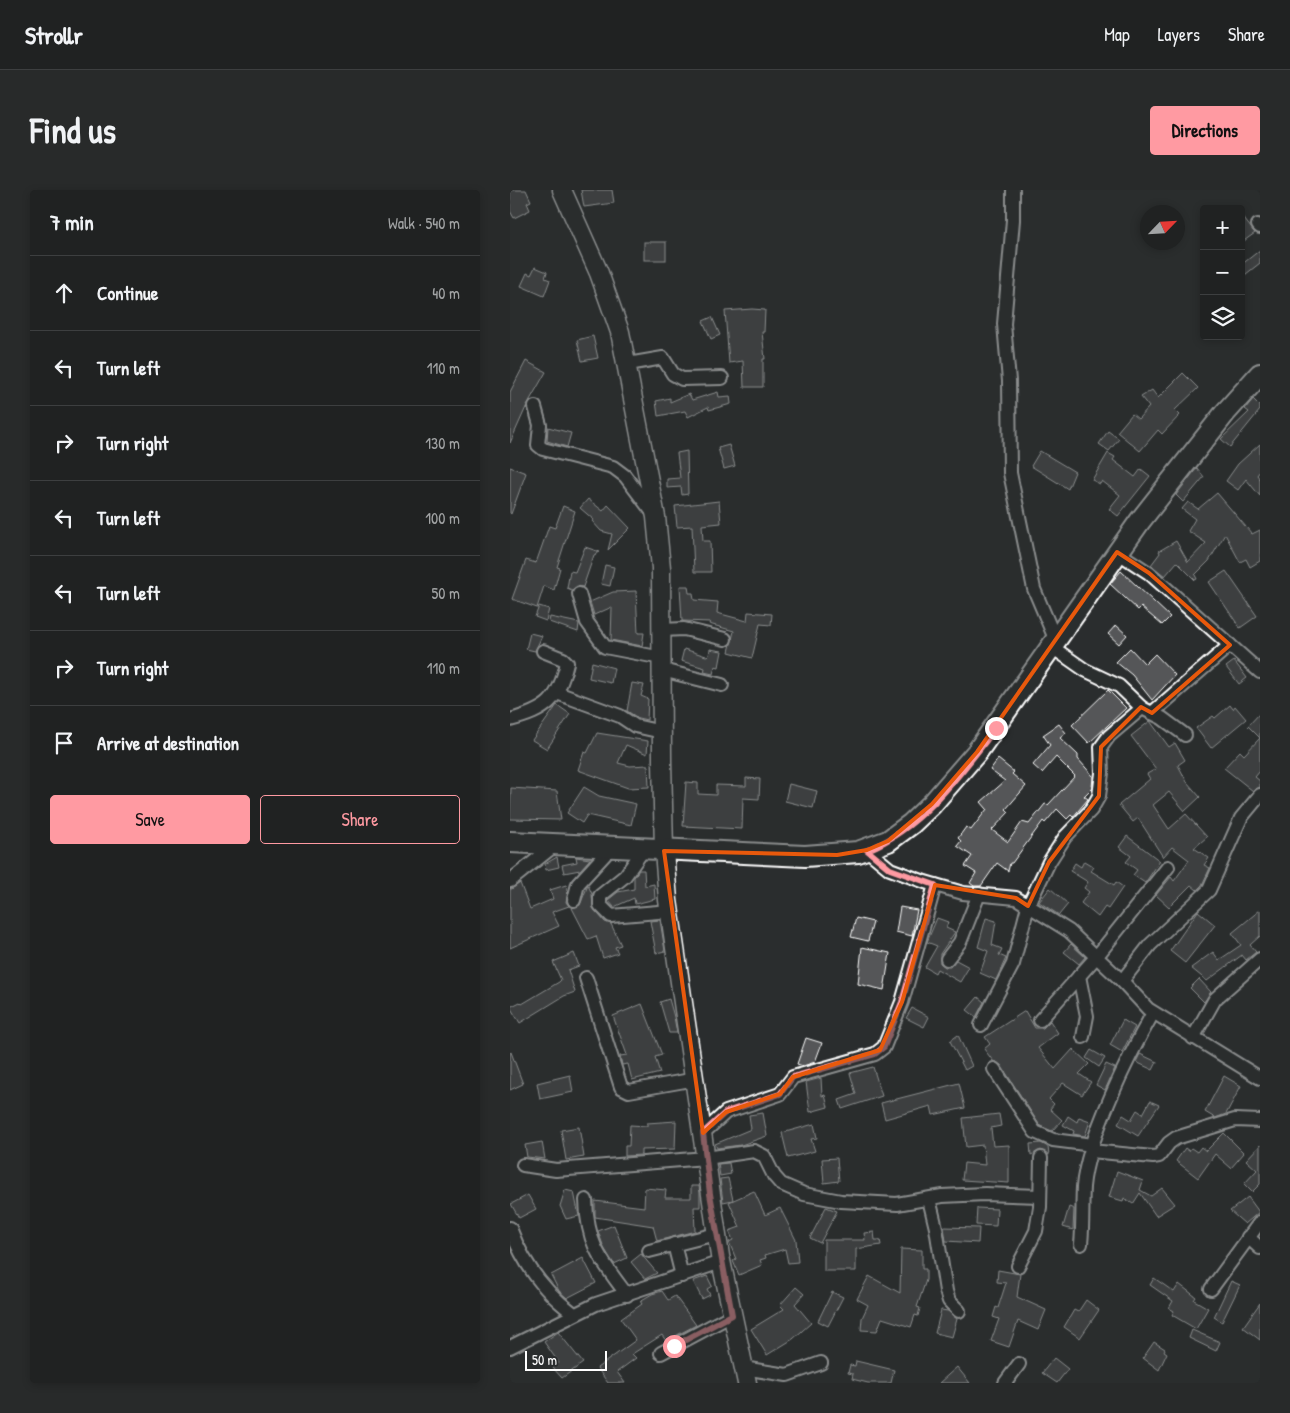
<!DOCTYPE html>
<html lang="en">
<head>
<meta charset="utf-8">
<style>
  :root { --surface:#202222; --page:#282a2a; --text:#f1f3f6; --muted:#a2a4a5; --line:#3d3f40; --accent:#ff9aa2 }
  body { margin:0; font-family:"Patrick Hand",sans-serif; background:var(--page); color:var(--text) }
  .controls { position:absolute; right:15px; top:15px; display:grid; overflow:hidden; border-radius:5px; box-shadow:0 2px 8px #0003 }
  .controls button { width:45px; height:45px; display:grid; place-items:center; padding:0; border:0; border-bottom:1px solid var(--line); background:var(--surface); color:var(--text); font:25px sans-serif }
  .compass { position:absolute; left:630px; top:15px; width:45px; height:45px; border-radius:50%; background:var(--surface); box-shadow:0 2px 8px #0003; rotate:65deg }
  .scale { position:absolute; left:15px; bottom:12px; width:82px; box-sizing:border-box; padding-left:5px; border:2px solid #fff; border-top:0; font-size:14px; line-height:18px; white-space:nowrap; color:#fff; -webkit-text-stroke:4px #2a2d2e; paint-order:stroke }
  .stop { position:absolute; width:15px; height:15px; margin:-11px; border:4px solid #ff9aa2; border-radius:50%; background:#fff }
  .stop.end { background:#ff9aa2; border-color:#fff; box-shadow:0 1px 5px #0008 }
  .list { margin:0; padding:0; list-style:none }
  h2 { display:flex; justify-content:space-between; align-items:center; height:65px; margin:0; padding:0 20px; font-size:21px }
  h2 small { font-size:16px; font-weight:400; color:var(--muted) }
  .list li { display:grid; grid-template-columns:32px 1fr auto; gap:15px; align-items:center; box-sizing:border-box; height:75px; padding:0 20px; border-top:1px solid var(--line) }
  .list b { display:block; font-size:19px; white-space:nowrap }
  .list em { font-size:16px; font-style:normal; color:var(--muted) }
  .actions { display:flex; gap:10px; padding:15px 20px }
  .actions a { flex:1; padding:11px 0; border:1px solid var(--accent); border-radius:5px; text-align:center; font-size:18px; color:var(--accent) }
  .actions .main { background:var(--accent); color:#111 }
  .icon { flex:none; width:28px; height:28px; fill:none; stroke:currentColor; stroke-width:2; stroke-linecap:round; stroke-linejoin:round }
  .map { position:relative; flex:none; width:750px; height:1193px; overflow:hidden; border-radius:5px }
  header { display:flex; align-items:center; gap:30px; box-sizing:border-box; height:70px; padding:0 25px; background:var(--surface); border-bottom:1px solid var(--line) }
  header strong { font-size:24px }
  nav { display:flex; gap:28px; margin-inline-start:auto; font-size:18px }
  .intro { display:flex; align-items:center; justify-content:space-between; box-sizing:border-box; height:120px; padding:0 30px }
  h1 { margin:0; font-size:35px }
  .button { padding:12px 22px; border-radius:5px; background:var(--accent); color:#111; font-size:18px; font-weight:700 }
  main { display:flex; gap:30px; padding:0 30px }
  aside { flex:1; background:var(--surface); border-radius:5px; box-shadow:0 2px 8px #0003 }
  .map>svg:first-child { display:block }
  .building { fill:#555758; stroke:#fff }
  .lines { fill:none; stroke-linecap:round; stroke-linejoin:round }
  .minor-casing { stroke:#fff; stroke-width:16 }
  .secondary-casing { stroke:#fff; stroke-width:21 }
  .primary-casing { stroke:#fff; stroke-width:24 }
  .minor { stroke:#2a2d2e; stroke-width:12 }
  .secondary { stroke:#2a2d2e; stroke-width:18 }
  .primary { stroke:#2a2d2e; stroke-width:20 }
  .route { stroke:#ff9aa2; stroke-width:6 }
  .marked { fill:none; stroke:#e8590c; stroke-width:4; stroke-linejoin:round }
</style>
</head>
<body>
<header>
<strong>Strollr</strong>
<nav><a>Map</a><a>Layers</a><a>Share</a></nav>
</header>
<div class="intro"><h1>Find us</h1><a class="button">Directions</a></div>
<main>
<aside>
<h2>7 min<small>Walk · 540 m</small></h2>
<ul class="list">
<li><svg class="icon" aria-label="ahead" viewBox="0 0 24 24"><path d="M12 20V5M6 11l6-6 6 6"/></svg><div><b>Continue</b></div><em>40 m</em></li>
<li><svg class="icon" aria-label="left" viewBox="0 0 24 24"><path d="M17 20v-9H6M10 6l-5 5 5 5"/></svg><div><b>Turn left</b></div><em>110 m</em></li>
<li><svg class="icon" aria-label="right" viewBox="0 0 24 24"><path d="M7 20v-9h11M14 6l5 5-5 5"/></svg><div><b>Turn right</b></div><em>130 m</em></li>
<li><svg class="icon" aria-label="left" viewBox="0 0 24 24"><path d="M17 20v-9H6M10 6l-5 5 5 5"/></svg><div><b>Turn left</b></div><em>100 m</em></li>
<li><svg class="icon" aria-label="left" viewBox="0 0 24 24"><path d="M17 20v-9H6M10 6l-5 5 5 5"/></svg><div><b>Turn left</b></div><em>50 m</em></li>
<li><svg class="icon" aria-label="right" viewBox="0 0 24 24"><path d="M7 20v-9h11M14 6l5 5-5 5"/></svg><div><b>Turn right</b></div><em>110 m</em></li>
<li><svg class="icon" aria-label="arrive" viewBox="0 0 24 24"><path d="M6 21V4h12l-3 4 3 4H6"/></svg><div><b>Arrive at destination</b></div></li>
</ul>
<div class="actions"><a class="main">Save</a><a>Share</a></div>
</aside>
<div class="map">
<svg width="750" height="1193" viewBox="0 0 750 1193">
  <rect width="100%" height="100%" fill="#2a2d2e"/>
  <filter id="ink" filterUnits="userSpaceOnUse"><feTurbulence type="fractalNoise" baseFrequency=".02" numOctaves="2"/><feDisplacementMap in="SourceGraphic" scale="10" xChannelSelector="R" yChannelSelector="G"/><feConvolveMatrix kernelMatrix="1 2 1 2 8 2 1 2 1" color-interpolation-filters="sRGB"/></filter>
  <g filter="url(#ink)">
    <g class="building">
      <path d="M0,0H16L21,11L17,13L20,20L4,28L0,21Z"/>
      <path d="M71,0H102L104,13L74,17Z"/>
      <path d="M731,25L745,43L731,53Z"/>
      <rect x="134" y="52" width="22" height="18"/>
      <path d="M750,60V73L731,88V75Z"/>
      <path d="M25,77L37,82L35,88L40,90L34,106L11,96L17,83L21,85Z"/>
      <path d="M242,119L255,120L254,142H252L255,169H253V197H234L233,171L219,173L215,121Z"/>
      <path d="M202,127L210,145L201,149L193,131Z"/>
      <path d="M83,146L88,168L72,171L67,150Z"/>
      <path d="M16,171L36,182L17,215L0,253V202Z"/>
      <path d="M673,183L688,198L665,220L670,225L652,244L648,240L630,261L607,242L622,224L628,229L639,217L631,207L642,200L648,208Z"/>
      <path d="M208,202L209,207L220,206L221,214L199,220L198,217L178,227L175,221L148,226L146,211L160,208V212L179,204L182,210Z"/>
      <path d="M743,209L750,216V220L720,257L711,249L739,222L735,219Z"/>
      <path d="M38,237L61,243L57,257L37,251Z"/>
      <path d="M598,241L609,249L599,261L589,254Z"/>
      <path d="M750,254V281L747,285L750,289V306L736,289L728,300L716,291L728,274Z"/>
      <path d="M219,255L225,276L214,279L208,258Z"/>
      <path d="M177,261L178,304L172,305L171,297L157,298V289L170,288L167,263Z"/>
      <path d="M530,261L565,282L558,299L521,276Z"/>
      <path d="M598,263L605,267L603,270L625,287L631,279L640,286L608,326L599,319L610,305L592,291L590,294L582,290Z"/>
      <path d="M0,277L16,283L1,324L0,323Z"/>
      <path d="M687,278L694,287L673,312L666,305Z"/>
      <path d="M707,303L742,344L750,340V371L740,377L736,369L730,372L715,344L699,371L685,385L687,389L685,390L667,372L655,386L641,375L650,363L649,361L666,351L678,372L696,353L678,341L685,329L672,319L678,312L688,319Z"/>
      <path d="M78,309L93,321L98,315L120,338L98,360L102,344L91,341L82,331L84,330L70,318Z"/>
      <path d="M209,311L211,333L192,335L193,351H200L201,382H184L182,336L167,337L165,316Z"/>
      <path d="M53,316L65,321L47,377L50,378L44,400L34,396L27,418L2,409L16,370L26,373L39,336L45,338Z"/>
      <path d="M75,357L90,362L84,365L73,397L67,396L62,400L57,398L60,381L65,382Z"/>
      <path d="M95,375L104,377L100,396L91,394Z"/>
      <path d="M611,381L660,427L652,435L631,417L628,420L600,394Z"/>
      <path d="M716,381L747,426L730,438L699,392Z"/>
      <path d="M170,396H178L179,403H183L184,410L208,412L207,423L237,431L238,422L262,424L261,435L250,434L242,468L219,462L224,441L199,434L200,432L172,431Z"/>
      <path d="M126,401L128,443H134L132,456L101,450L102,417L84,425L80,412L103,402Z"/>
      <path d="M29,416L39,419L36,431L25,427Z"/>
      <path d="M40,427L69,433L68,442L39,432Z"/>
      <path d="M606,435L617,445L609,454L598,444Z"/>
      <path d="M20,443L32,446L25,461L16,459Z"/>
      <path d="M620,458L635,474L645,464L665,485L642,510L622,485L606,472Z"/>
      <path d="M174,459L196,466L199,465L200,459L212,461L209,477L205,476L203,484L194,482L195,478L171,471Z"/>
      <path d="M724,471L737,488L729,494L716,477Z"/>
      <path d="M82,472L104,478L101,493L79,488Z"/>
      <path d="M122,493L134,495L131,506L138,509L137,530L128,528L117,521Z"/>
      <path d="M598,500L616,518L579,553L562,535Z"/>
      <path d="M47,515L60,524L37,559L22,550Z"/>
      <path d="M720,515L723,519L725,516L736,529L701,558L686,538L703,526L705,528Z"/>
      <path d="M750,523V581L745,587L750,591V597L743,601L714,578L730,561L734,565L750,548L738,536Z"/>
      <path d="M640,531L659,557L665,553L675,570L668,575L677,592L690,607L675,621L659,602L643,615L659,639L676,624L697,647L684,658L699,668L694,675L700,678L692,695L687,700L681,695L659,717L646,705L661,687L664,691L679,670L662,657L653,667L628,628L623,632L609,615L640,589L637,584L646,579L621,546Z"/>
      <path d="M549,534L556,543L550,548L568,565V569L583,586L582,598L574,606L578,609L563,627L561,625L557,629L547,619L535,633L533,631L502,673H500L498,681L487,673L471,696H464L460,693L466,683L455,676L462,666L447,656L451,651L448,648L456,637L461,640L477,619L471,612L495,591L480,580L488,569L504,582L502,584L516,596L496,619L499,622L482,640L498,652L512,632L519,634L535,614L538,615L565,586L546,567L532,583L523,575L540,555L533,545Z"/>
      <path d="M87,543L138,551L137,564L116,555L108,573L120,576L138,575L139,597L118,598L68,580L74,562L77,563Z"/>
      <path d="M236,588L250,589L249,609L233,608L232,639L173,636L176,592L188,593V604L206,605V595L236,596Z"/>
      <path d="M279,594L307,601L303,618L275,611Z"/>
      <path d="M74,597L89,606L126,614L121,635L77,625L72,633L57,623Z"/>
      <path d="M1,598L47,601L51,630L0,629Z"/>
      <path d="M617,646L650,671L635,693L623,685L627,680L616,672L621,666L609,657Z"/>
      <path d="M47,667L49,677L36,680L35,674Z"/>
      <path d="M66,667L80,669L70,680L54,683L52,675L67,672Z"/>
      <path d="M574,671L584,677L581,681L604,695L606,692L613,697L598,719L595,717L588,727L571,713L579,702L574,698L578,692L560,681L565,673L571,677Z"/>
      <path d="M129,680H134L135,696L144,694L145,709L125,714L124,708L104,717L98,710L108,702L124,699V687Z"/>
      <path d="M10,693L20,719L43,709L40,700L56,695L58,701L56,712L59,716L42,722L49,736L0,758V700Z"/>
      <path d="M78,695L82,704L83,718L95,732L101,734L111,755L105,757L108,763L93,768L86,746L78,749L62,718L70,715Z"/>
      <path d="M540,698L558,714L549,725L529,712Z"/>
      <path d="M390,717L407,720L402,746L386,742Z"/>
      <path d="M750,720V746L740,755L746,762L736,770L732,765L697,791L681,778L703,762L709,770L731,755L722,743Z"/>
      <path d="M688,721L705,735L675,773L660,761Z"/>
      <path d="M346,728L363,732L358,751L341,747Z"/>
      <path d="M427,728L438,732L436,738L445,742L430,764V773L435,777H440L446,770L459,777L450,792L427,779L425,783L415,777L427,756L417,752Z"/>
      <path d="M476,728L486,731L482,755L492,759L489,765L496,768L486,790L470,783L478,761L468,757Z"/>
      <path d="M150,730L155,761L146,763L140,731Z"/>
      <path d="M561,754L575,767L569,774L554,762Z"/>
      <path d="M352,757L380,763L374,800L348,794Z"/>
      <path d="M64,763L69,776L58,780L65,802L54,806L10,833L0,817L10,812L12,814L49,792L51,790L43,772Z"/>
      <path d="M689,789L701,802L694,812L680,798Z"/>
      <path d="M468,807L474,812L466,827L457,820Z"/>
      <path d="M159,809L164,827L167,843H159L150,812Z"/>
      <path d="M132,814L152,865L145,867L150,883L122,890L118,874L112,875L110,866L117,865L103,826Z"/>
      <path d="M402,818L419,827L414,837L396,828Z"/>
      <path d="M515,821L525,838H533L540,831L548,843L528,858L545,879L563,859L579,874L569,884L581,892L572,905L553,893L539,909L544,914L540,919L552,930L542,941L530,936L491,875L483,871L474,859L480,854L475,847Z"/>
      <path d="M613,830L625,837L612,862L600,855Z"/>
      <path d="M448,845L462,876L455,880L440,851Z"/>
      <path d="M296,848L312,853L305,872L293,876L287,874Z"/>
      <path d="M581,860L595,868L589,877L576,868Z"/>
      <path d="M1,862L13,894L0,900V863Z"/>
      <path d="M630,864L647,872L643,880L626,872Z"/>
      <path d="M596,874L605,878L595,900L586,895Z"/>
      <path d="M363,877L372,906L332,919L329,910L346,904L340,883Z"/>
      <path d="M60,885L63,902L30,909L27,893Z"/>
      <path d="M714,886L731,896L716,924L705,928L695,922Z"/>
      <path d="M311,888L312,906L315,905L318,917L300,922L296,892Z"/>
      <path d="M449,893L455,918L423,925L421,916L375,929L371,913Z"/>
      <path d="M640,911L649,915L628,946L608,934L613,925L621,930L627,920L633,924Z"/>
      <path d="M253,923L257,946L231,955L207,958L205,954L241,939L239,925Z"/>
      <path d="M489,924L491,936L481,938L483,956L499,955V993L452,990L454,973L475,975L473,955L456,957L453,928Z"/>
      <path d="M558,926L567,932L569,927L580,931L575,946L563,944L564,941L553,935Z"/>
      <path d="M166,931L165,959L131,960V965L115,966V956H119L120,935L137,936V933Z"/>
      <path d="M304,934L307,948L301,949L305,961L278,968L272,943Z"/>
      <path d="M69,937L74,967L56,970L51,940Z"/>
      <path d="M714,943L734,963L721,978L705,964L688,988L666,971L675,958L679,961L681,958L687,962L691,957L696,961Z"/>
      <path d="M32,952L35,969L17,967L15,955Z"/>
      <path d="M531,953L538,957L539,965L531,960L521,965L520,954Z"/>
      <path d="M750,955V994L742,1002L734,994L747,980L736,970Z"/>
      <path d="M327,968L329,991L314,993L312,969Z"/>
      <path d="M219,973L221,984L210,986L208,974Z"/>
      <path d="M607,981L633,991L630,1000L641,1006L652,998L665,1014L646,1026L630,1003L623,1014L614,1008L613,1011L599,1007Z"/>
      <path d="M218,988L223,1010L213,1012L210,989Z"/>
      <path d="M181,996H189L190,1003V1017H184L185,1041L147,1051L143,1036L85,1027V1011L134,1017L135,998L156,1000L155,1008H181Z"/>
      <path d="M55,1000L64,1002L69,1026L56,1029L50,1016Z"/>
      <path d="M244,1001L255,1025L270,1018L286,1050L288,1072L278,1073L275,1059L255,1065L256,1068L250,1070L252,1075L229,1085L223,1071L226,1069L219,1052L223,1050L219,1041L230,1037L219,1012Z"/>
      <path d="M18,1005L26,1019L9,1028L1,1014Z"/>
      <path d="M738,1007L749,1022L735,1034L720,1021Z"/>
      <path d="M316,1017L327,1021L310,1053L300,1048Z"/>
      <path d="M559,1017L564,1019L563,1040L553,1037Z"/>
      <path d="M467,1018L487,1019L486,1036L466,1035Z"/>
      <path d="M104,1035L117,1068L104,1074L94,1058L88,1041Z"/>
      <path d="M434,1037L469,1038L468,1053L436,1051Z"/>
      <path d="M364,1042L365,1050H370L371,1055L346,1059V1081H314V1050H355L354,1043Z"/>
      <path d="M391,1059L412,1060V1079H416V1090L407,1117L410,1118L408,1126L405,1125L401,1137L372,1128L367,1141L351,1140L352,1128L358,1115L347,1109L359,1086L390,1103Z"/>
      <path d="M131,1064L147,1083L135,1089L121,1072Z"/>
      <path d="M73,1068L86,1093L57,1108L49,1101L41,1085Z"/>
      <path d="M488,1080L510,1084L507,1107L536,1120L528,1140L508,1131L499,1157L481,1151L489,1129L483,1127L486,1117L488,1118L496,1093L487,1092Z"/>
      <path d="M197,1086L202,1096L197,1099L200,1105L192,1109L183,1091Z"/>
      <path d="M644,1088L664,1102L669,1094L686,1107L684,1110L698,1118L686,1139L662,1125L664,1121L659,1118L663,1111L640,1095Z"/>
      <path d="M721,1091L730,1095L712,1132L704,1127Z"/>
      <path d="M286,1097L294,1104L285,1114L301,1133L283,1149L257,1165L241,1139L274,1119L270,1115Z"/>
      <path d="M152,1101L158,1110L165,1106L186,1135L156,1151L152,1145L122,1164L126,1168L107,1182L115,1193H98L87,1178L126,1150L111,1129L132,1114L130,1111L142,1104Z"/>
      <path d="M322,1102L333,1107L318,1136L308,1131Z"/>
      <path d="M576,1110L589,1120L570,1148L554,1137L564,1120L568,1122Z"/>
      <path d="M750,1113V1150L733,1137Z"/>
      <path d="M431,1120L438,1121L447,1129L442,1147L425,1143Z"/>
      <path d="M682,1140L710,1152L706,1161L679,1148Z"/>
      <path d="M48,1142L73,1173L52,1188L43,1178L49,1173L34,1152Z"/>
      <path d="M644,1152L655,1159L654,1161L657,1163L649,1180L633,1168Z"/>
      <path d="M544,1168L558,1179L547,1193L532,1183Z"/>
      <path d="M346,1171L384,1180L381,1193H358L342,1189L343,1184L338,1183L340,1175L345,1176Z"/>
      <path d="M447,1177L460,1193H429Z"/>
    </g>
    <g class="lines">
      <g class="minor-casing">
        <g id="minor">
          <path d="M503,0V30L494,134L499,191L500,283L524,399L546,451"/>
          <path d="M748,35L750,37"/>
          <path d="M118,174L153,168L163,184L172,189L212,188"/>
          <path d="M25,217L30,235L28,255L33,259L103,277L115,286L143,323"/>
          <path d="M607,362L639,383L750,482"/>
          <path d="M69,404L77,432L95,457L152,468"/>
          <path d="M152,440L174,439L215,449"/>
          <path d="M542,457L575,480L609,496L632,518L652,528L675,545"/>
          <path d="M152,480L212,495"/>
          <path d="M47,503L110,526L125,536L152,542"/>
          <path d="M642,523L720,455"/>
          <path d="M0,530C37,520 48,511 57,473L53,469L33,461"/>
          <path d="M134,659L115,686L90,706V715L101,726L160,721"/>
          <path d="M357,660L380,679L415,692L453,703L506,708L559,741L612,791L638,819L750,888"/>
          <path d="M0,691L45,655"/>
          <path d="M64,710L68,694L101,658"/>
          <path d="M437,769L450,752L469,704"/>
          <path d="M569,786L577,826L573,847"/>
          <path d="M76,788L111,897L119,901L186,889"/>
          <path d="M612,791L640,755L699,700L731,628L750,605"/>
          <path d="M530,830L587,766L658,677"/>
          <path d="M471,835L503,774L518,716L539,672L555,647L581,620L589,606L592,583L591,557L599,546L632,518"/>
          <path d="M683,848L705,809L750,769"/>
          <path d="M484,879L525,942L543,950L583,955"/>
          <path d="M193,943L216,922L270,904L283,887L365,864L374,857L392,812L425,695"/>
          <path d="M581,961L643,967L649,966L659,953L666,948L725,930L750,931"/>
          <path d="M13,975L46,980L196,968L244,961L254,966L264,986L271,994L294,1004L331,1011L387,1014L432,1006L475,1004L530,1006"/>
          <path d="M419,1009L426,1038L436,1101L439,1111L449,1121"/>
          <path d="M76,1010C77,1055 91,1070 117,1105"/>
          <path d="M0,1038C13,1073 33,1101 63,1123"/>
          <path d="M738,1047L750,1058"/>
          <path d="M164,1054L172,1086"/>
          <path d="M571,1054C573,1035 572,1016 573,997C577,949 619,865 643,823"/>
          <path d="M139,1061L206,1044"/>
          <path d="M508,1076L526,1041L530,1017L531,968"/>
          <path d="M701,1099L750,1032"/>
          <path d="M0,1157L86,1114L211,1072"/>
          <path d="M151,1163L222,1125"/>
          <path d="M233,1178L277,1185L311,1173"/>
          <path d="M495,1193L509,1174"/>
        </g>
      </g>
      <g class="secondary-casing">
        <path id="secondary" d="M52,0L89,83L110,142L146,327L151,378L152,570L154,661L158,710L210,1066L237,1193"/>
      </g>
      <g class="primary-casing">
        <path id="primary" d="M0,652L295,666L348,662L378,651L401,634L422,614L467,562L630,331L715,223L750,184"/>
      </g>
      <use href="#minor" class="minor"/>
      <use href="#secondary" class="secondary"/>
      <use href="#primary" class="primary"/>
    </g>
  </g>
  <g class="lines" filter="url(#ink)">
    <path class="route" d="M164,1156L222,1125L200,1004L193,943L216,922L270,904L283,887L365,864L374,857L392,812L425,695L380,679L357,660C412,638 451,583 486,538"/>
  </g>
  <path d="M0 0H750V1193H0ZM607,362L639,383L720,455L642,523L631,517L591,557L589,606L539,672L518,716L506,708L425,695L392,812L370,860L283,887L270,904L216,922L193,943L154,661L327,665L357,660L378,651L422,614L467,562Z" fill="#2a2d2e" fill-opacity=".55" fill-rule="evenodd"/>
  <path class="marked" d="M607,362L639,383L720,455L642,523L631,517L591,557L589,606L539,672L518,716L506,708L425,695L392,812L370,860L283,887L270,904L216,922L193,943L154,661L327,665L357,660L378,651L422,614L467,562Z"/>
</svg>
<div class="controls">
<button>+</button>
<button>−</button>
<button><svg class="icon" aria-label="layers" viewBox="0 0 24 24"><path d="M12 4l9 5-9 5-9-5zM3 14l9 5 9-5"/></svg></button>
</div>
<svg class="compass" viewBox="-18 -18 36 36"><path d="M0-13l5 13h-10z" fill="#e53935"/><path d="M0 13l5-13h-10z" fill="#a2a4a5"/></svg>
<div class="scale">50 m</div>
<div class="stop" style="left:164px;top:1156px"></div>
<div class="stop end" style="left:486px;top:538px"></div>
</div>
</main>
</body>
</html>
